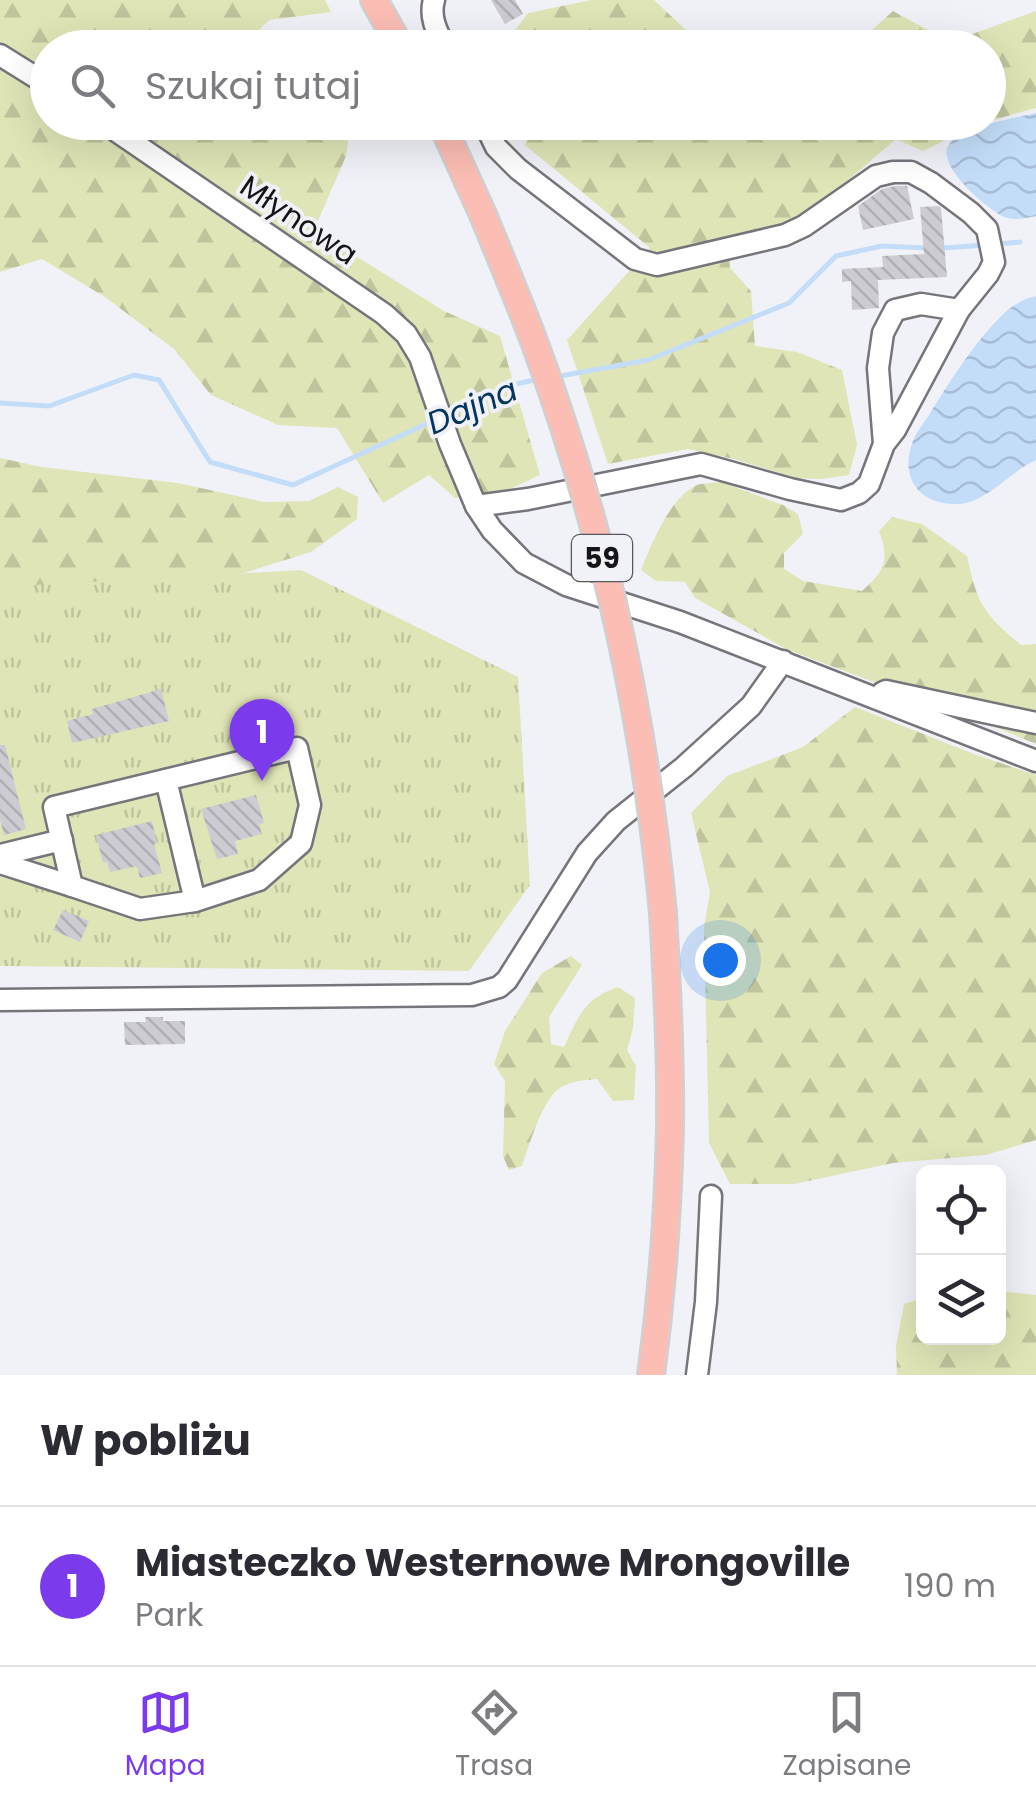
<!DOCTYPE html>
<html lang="pl">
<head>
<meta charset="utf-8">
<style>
  :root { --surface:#fff; --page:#f7f7f7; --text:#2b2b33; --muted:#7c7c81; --line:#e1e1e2; --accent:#7c3aed }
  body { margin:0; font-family:Poppins,sans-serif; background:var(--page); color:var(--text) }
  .controls { position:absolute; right:30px; bottom:30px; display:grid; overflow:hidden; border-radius:15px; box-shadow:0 10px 40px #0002 }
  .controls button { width:90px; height:90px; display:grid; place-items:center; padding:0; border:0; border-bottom:2px solid var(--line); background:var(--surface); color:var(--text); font:50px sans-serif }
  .you { position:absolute; left:720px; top:960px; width:35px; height:35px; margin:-25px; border:8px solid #fff; border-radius:50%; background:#1a73e8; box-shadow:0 0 0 15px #1a73e833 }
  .badge { display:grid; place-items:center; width:65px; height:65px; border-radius:50%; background:var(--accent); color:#fff; font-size:32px; font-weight:700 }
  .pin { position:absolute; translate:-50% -82px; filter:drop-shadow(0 2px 5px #0008) }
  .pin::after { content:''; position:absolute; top:52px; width:35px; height:30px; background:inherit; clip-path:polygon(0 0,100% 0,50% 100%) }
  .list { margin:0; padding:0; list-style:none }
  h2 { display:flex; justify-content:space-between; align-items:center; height:130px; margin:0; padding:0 40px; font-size:42px }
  h2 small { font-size:32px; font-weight:400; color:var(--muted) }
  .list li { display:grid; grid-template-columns:65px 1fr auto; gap:30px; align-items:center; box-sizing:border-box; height:160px; padding:0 40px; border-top:2px solid var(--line) }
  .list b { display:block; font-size:38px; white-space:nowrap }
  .list p { margin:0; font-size:32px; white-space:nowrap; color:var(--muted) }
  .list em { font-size:32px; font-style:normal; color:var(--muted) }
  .icon { flex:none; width:55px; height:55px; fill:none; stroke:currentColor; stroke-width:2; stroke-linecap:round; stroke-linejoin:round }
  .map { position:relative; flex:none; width:1036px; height:1375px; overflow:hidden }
  .search { position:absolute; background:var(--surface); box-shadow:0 10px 40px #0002; left:30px; right:30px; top:30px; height:110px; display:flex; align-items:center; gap:25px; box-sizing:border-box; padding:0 35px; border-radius:55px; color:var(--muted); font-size:38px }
  .sheet { height:290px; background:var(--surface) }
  nav { display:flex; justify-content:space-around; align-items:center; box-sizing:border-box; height:140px; border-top:2px solid var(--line); background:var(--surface); font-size:28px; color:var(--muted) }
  nav a { display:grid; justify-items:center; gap:5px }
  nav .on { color:var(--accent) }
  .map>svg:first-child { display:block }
  .forest { fill:url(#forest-firs) }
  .park { fill:url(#park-tufts) }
  .water { fill:url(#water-waves) }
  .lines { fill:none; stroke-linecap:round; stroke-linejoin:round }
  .stream { stroke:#c3ddf9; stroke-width:5 }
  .building { fill:url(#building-back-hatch) }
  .minor-casing { stroke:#75757b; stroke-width:25 }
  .major-casing { stroke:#d0d0d1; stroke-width:30 }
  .minor { stroke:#fff; stroke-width:20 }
  .major { stroke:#fbbdb4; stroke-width:25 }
  .major-bridge-casing { stroke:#d0d0d1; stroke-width:30; stroke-linecap:butt }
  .major-bridge { stroke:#fbbdb4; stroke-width:25 }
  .labels { text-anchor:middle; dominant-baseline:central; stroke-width:8; stroke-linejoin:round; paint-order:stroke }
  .shield { fill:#f1f2f8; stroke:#57575a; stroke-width:2.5 }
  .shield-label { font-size:28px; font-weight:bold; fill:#151517 }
  .street-label { font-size:30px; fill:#151517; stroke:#f1f2f8 }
  .water-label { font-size:32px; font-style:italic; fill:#063660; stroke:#f1f2f8 }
</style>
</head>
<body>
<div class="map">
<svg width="1036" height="1375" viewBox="0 0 1036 1375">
  <defs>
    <pattern id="forest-firs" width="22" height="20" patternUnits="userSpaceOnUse" patternTransform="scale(2.5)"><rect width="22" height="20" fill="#e0e5b7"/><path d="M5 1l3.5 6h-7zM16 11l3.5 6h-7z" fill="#bfc49d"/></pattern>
    <pattern id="park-tufts" width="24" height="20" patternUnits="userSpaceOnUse" patternTransform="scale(2.5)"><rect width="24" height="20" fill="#e0e5b7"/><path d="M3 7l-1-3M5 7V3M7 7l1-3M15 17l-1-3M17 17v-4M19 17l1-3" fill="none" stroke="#bfc49d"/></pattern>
    <pattern id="water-waves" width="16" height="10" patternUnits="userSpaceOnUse" patternTransform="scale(2.5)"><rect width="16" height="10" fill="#c3ddf9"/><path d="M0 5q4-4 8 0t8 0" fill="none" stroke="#a7bdd5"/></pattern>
    <pattern id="building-back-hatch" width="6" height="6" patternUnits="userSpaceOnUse" patternTransform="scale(2.5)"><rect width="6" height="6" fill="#ccccd2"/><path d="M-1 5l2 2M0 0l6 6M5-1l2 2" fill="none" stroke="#aeaeb4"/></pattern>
  </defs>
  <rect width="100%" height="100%" fill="#f1f2f8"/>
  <g class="forest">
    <path d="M0,0H325L331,12L270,20L249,38V47L48,48V122L350,123L346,156L314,230L444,311L500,336L540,475L510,489L455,498L429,475L383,503L337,428L278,425L211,395L174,349L105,297L42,259L0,272Z"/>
    <path d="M591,0H654L704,47H505L504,45L528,13Z"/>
    <path d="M893,11L950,42L1036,11V108L989,121L988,48L853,47Z"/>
    <path d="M536,122L981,123L956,129L942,142L923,151L896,139L832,194L799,218L728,238L730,268L751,291L755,346L797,352L842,370L857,445L849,475L822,479L796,478L734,459L688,449L608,464L567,340L650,248L525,145Z"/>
    <path d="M0,458L42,467L178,483L264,502L309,501L338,487L358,497L357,519L311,552L215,582L0,608Z"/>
    <path d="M721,482L783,505L798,514L803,534L784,553V569L803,581L862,591C885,570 890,561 879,531L892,517L922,524L967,556C977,604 984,614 1021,645L1036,644V744L990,725L788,650L695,598L685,582L656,581L641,570C651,545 670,497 697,485C704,483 714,483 721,482Z"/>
    <path d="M855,707L974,754L1036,775V1140L986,1155L893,1163L794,1184H730L709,1143L704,927L710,892L691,813L727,776L803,747Z"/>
    <path d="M571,956L582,965L549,1017L551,1044L564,1047C579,1015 584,999 618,987L635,998L633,1028L627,1050L636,1066L634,1100L613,1101L597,1079C584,1080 568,1081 557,1090C541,1105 529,1145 522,1166L509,1170L503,1156L505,1081L494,1064L505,1031L542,973Z"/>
    <path d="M999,1291L1036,1295V1375H897L896,1346L904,1304L923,1298L924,1338H998Z"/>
  </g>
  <path class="park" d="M301,570L518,677L530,885L469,971L0,966V587Z"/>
  <g class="water">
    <path d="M1036,113V216C1026,218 1014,221 1004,217C988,210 937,167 948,146C957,127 1015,118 1036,113Z"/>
    <path d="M1036,296V460C1010,471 985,505 955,504C918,504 899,476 913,441C916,432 924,423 929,415C947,385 982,331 1009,309C1017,303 1026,298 1036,296Z"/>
  </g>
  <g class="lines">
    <g class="stream">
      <path d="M996,244L1020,242"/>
      <path d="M942,248L986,245"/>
      <path d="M555,377L648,360L789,303L836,256L882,246L926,248"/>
      <path d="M0,403L49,406L134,375L159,380L210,462L293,485L437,419"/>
      <path d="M447,415L516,384L539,379"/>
    </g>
  </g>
  <g class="building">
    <path d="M491,0H515L523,14L505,24Z"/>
    <path d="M895,186H907L914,219L863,230L858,206L882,189Z"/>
    <path d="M939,206L941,208L947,277L878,280L879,308L852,310L851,281L842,282V269L883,267L882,256L924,254L920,207Z"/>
    <path d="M161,689L169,721L72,743L67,721L93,714L92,709Z"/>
    <path d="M0,745H5L26,829L4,835L0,819Z"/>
    <path d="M256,795L264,823L259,824L262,834L235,841L238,854L217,859L201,809Z"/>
    <path d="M152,821L157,843L154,844L162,873L140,878L137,866L110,872L107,862L103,863L96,835Z"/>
    <path d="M63,910L89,921L80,942L53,930Z"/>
    <path d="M145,1017H163V1021H185V1044L125,1045L124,1022H146Z"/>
  </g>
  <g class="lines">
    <g class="minor-casing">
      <g id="minor">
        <path d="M434,0C429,17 437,32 445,48"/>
        <path d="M0,55L48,85"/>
        <path d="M103,122L384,314L406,334L420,357L450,444L476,506L492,530L524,563L566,585L680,622L1036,761"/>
        <path d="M484,122L496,147L518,169L635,259L657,265L785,235L804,226L876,176L893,172H911L931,183L971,213L987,229L994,262L988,274L959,310"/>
        <path d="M476,506L528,499L701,464L790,489L841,500L859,493L869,484L884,444L895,430L959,310L921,304L895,310L883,333L878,368L884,444"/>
        <path d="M882,693L886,691L1036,723"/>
        <path d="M297,748L310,805L301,843L259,880L195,901L140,909L72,886L54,807Z"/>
        <path d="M166,780L195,901"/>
        <path d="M0,855L62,840"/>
        <path d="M0,863L72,886"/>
        <path d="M0,1000L472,995L499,987L507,980L587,853L616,821L684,767L751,706L783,661"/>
        <path d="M697,1375L706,1302L711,1196"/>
      </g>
    </g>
    <g class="major-casing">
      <g id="major">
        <path d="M374,0L401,48"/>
        <path d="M441,122L484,217"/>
        <path d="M651,1375C662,1294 668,1211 670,1129C671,1057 667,985 663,913"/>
      </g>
    </g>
    <use href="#minor" class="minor"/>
    <use href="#major" class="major"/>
    <g class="major-bridge-casing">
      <path id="major-bridge" d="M484,217C501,259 519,301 535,344C603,527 645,719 663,913"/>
    </g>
    <use href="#major-bridge" class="major-bridge"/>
  </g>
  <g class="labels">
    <rect class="shield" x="572" y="535" width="60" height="46" rx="8"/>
    <g class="shield-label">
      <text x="602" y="558">59</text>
    </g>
    <g class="street-label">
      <text transform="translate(299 220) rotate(34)">Młynowa</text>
    </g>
    <g class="water-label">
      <text transform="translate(472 406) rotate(-23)">Dajna</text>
    </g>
  </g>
</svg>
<div class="controls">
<button><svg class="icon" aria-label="locate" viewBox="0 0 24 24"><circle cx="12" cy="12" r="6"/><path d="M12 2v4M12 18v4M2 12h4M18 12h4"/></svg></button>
<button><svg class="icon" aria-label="layers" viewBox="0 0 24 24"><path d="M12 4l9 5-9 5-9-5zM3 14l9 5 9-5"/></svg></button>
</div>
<div class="you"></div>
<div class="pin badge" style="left:262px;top:781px">1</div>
<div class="search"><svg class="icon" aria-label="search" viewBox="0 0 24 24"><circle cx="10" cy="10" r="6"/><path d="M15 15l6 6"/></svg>Szukaj tutaj</div>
</div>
<section class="sheet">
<h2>W pobliżu<small></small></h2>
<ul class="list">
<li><span class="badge">1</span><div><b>Miasteczko Westernowe Mrongoville</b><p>Park</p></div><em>190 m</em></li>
</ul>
</section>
<nav>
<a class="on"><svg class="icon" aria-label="map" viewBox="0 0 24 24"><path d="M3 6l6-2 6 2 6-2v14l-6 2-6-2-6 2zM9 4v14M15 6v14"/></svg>Mapa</a>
<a><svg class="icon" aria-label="directions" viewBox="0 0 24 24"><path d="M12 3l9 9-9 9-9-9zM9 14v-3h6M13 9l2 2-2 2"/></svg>Trasa</a>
<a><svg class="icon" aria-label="saved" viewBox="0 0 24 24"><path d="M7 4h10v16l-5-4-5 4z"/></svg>Zapisane</a>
</nav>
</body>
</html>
